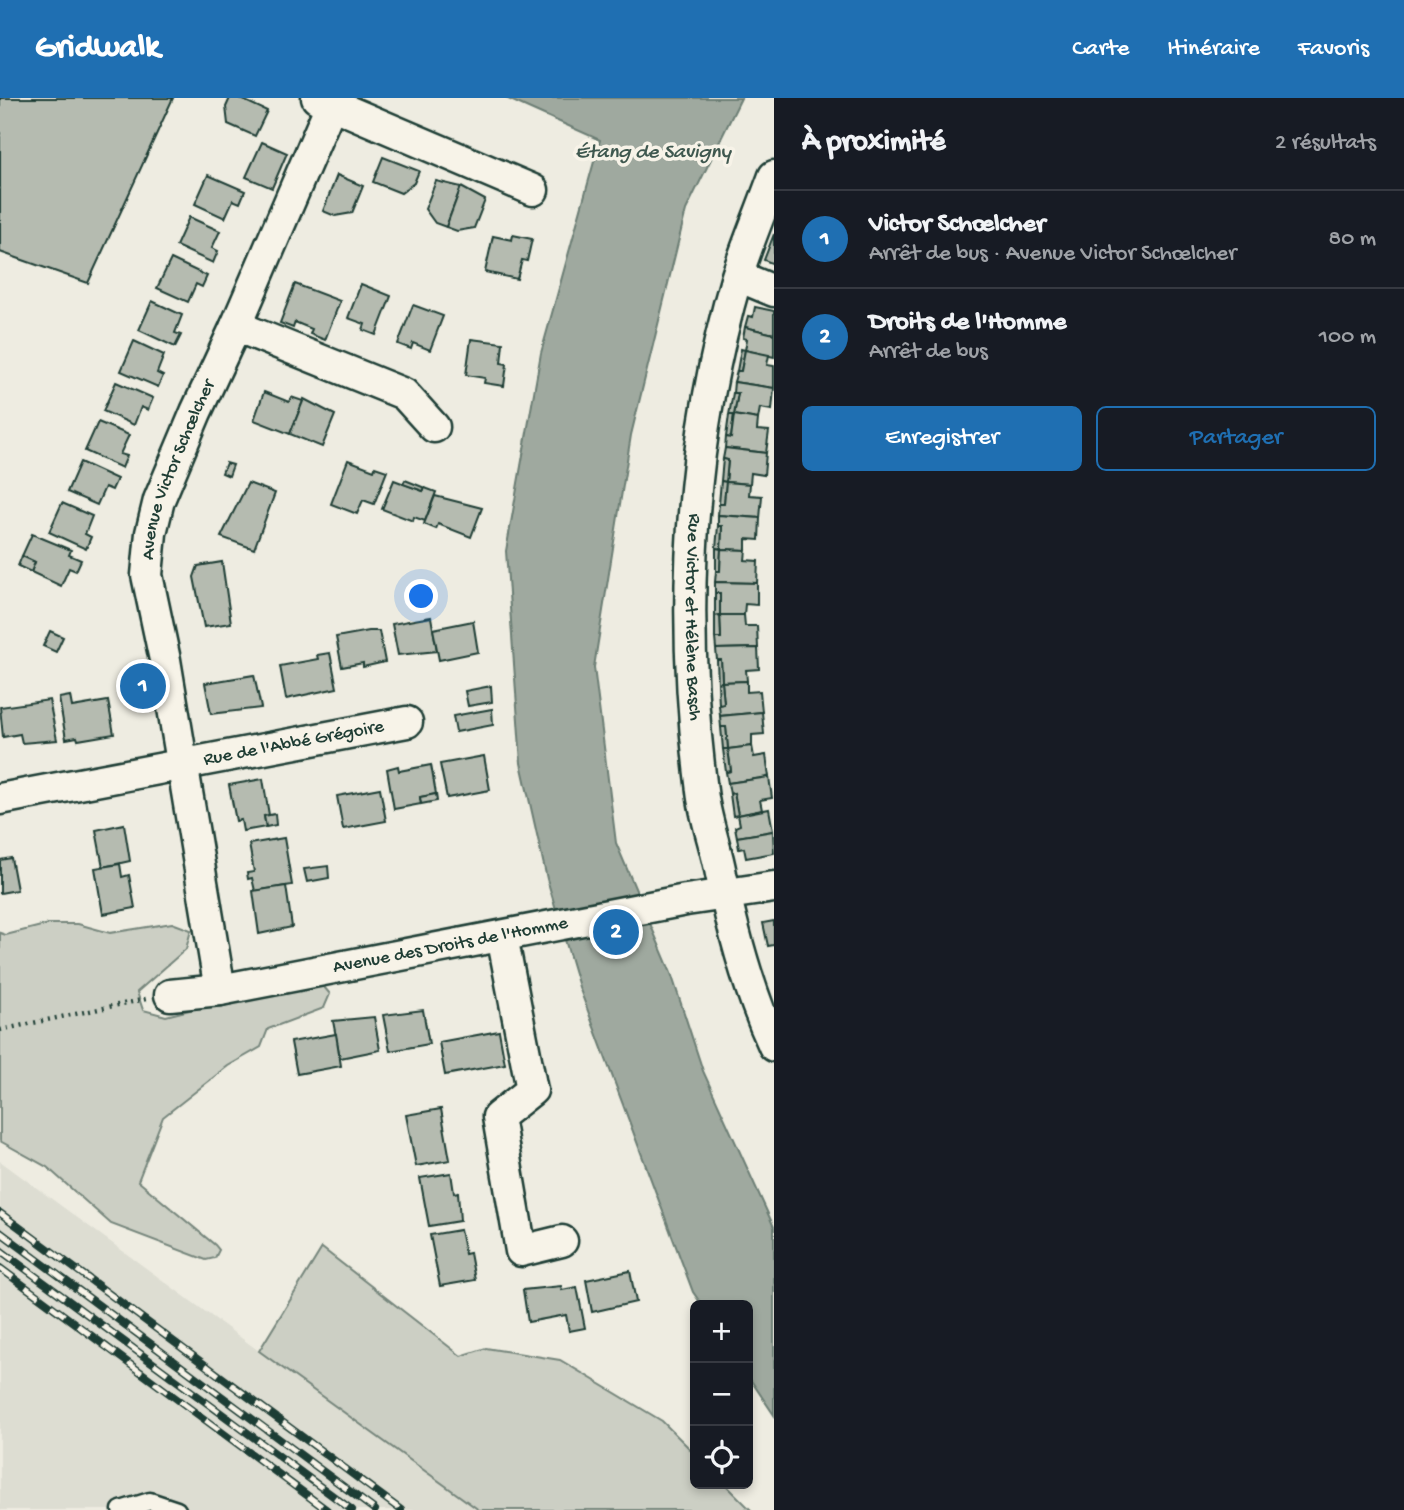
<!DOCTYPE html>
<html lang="fr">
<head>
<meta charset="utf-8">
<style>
  :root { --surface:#171b24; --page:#242831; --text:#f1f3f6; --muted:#9ea1a6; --line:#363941; --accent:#1f6fb2 }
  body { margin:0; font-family:"Gochi Hand",sans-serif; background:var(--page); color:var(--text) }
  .controls { position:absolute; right:21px; bottom:21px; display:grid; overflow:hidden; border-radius:10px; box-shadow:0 4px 10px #0003 }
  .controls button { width:63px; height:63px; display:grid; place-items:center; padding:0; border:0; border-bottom:2px solid var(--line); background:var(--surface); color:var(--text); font:35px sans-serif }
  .you { position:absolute; left:422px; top:499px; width:24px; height:24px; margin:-18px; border:5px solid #fff; border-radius:50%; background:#1a73e8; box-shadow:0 0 0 10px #1a73e833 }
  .badge { display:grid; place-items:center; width:46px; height:46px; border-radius:50%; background:var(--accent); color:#fff; font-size:23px; font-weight:700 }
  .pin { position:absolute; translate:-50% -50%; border:4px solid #fff; box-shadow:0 2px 7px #0006 }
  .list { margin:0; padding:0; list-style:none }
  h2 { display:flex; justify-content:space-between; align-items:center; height:91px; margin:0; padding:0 28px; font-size:30px }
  h2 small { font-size:23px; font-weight:400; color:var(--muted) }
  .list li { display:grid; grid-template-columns:46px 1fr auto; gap:21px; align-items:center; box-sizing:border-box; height:98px; padding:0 28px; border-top:2px solid var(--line) }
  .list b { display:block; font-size:26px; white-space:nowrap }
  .list p { margin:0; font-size:23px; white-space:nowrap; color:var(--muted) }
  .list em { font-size:23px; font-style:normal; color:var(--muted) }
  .actions { display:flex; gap:14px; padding:21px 28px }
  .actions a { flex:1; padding:16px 0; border:2px solid var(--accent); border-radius:10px; text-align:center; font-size:24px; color:var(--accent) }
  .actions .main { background:var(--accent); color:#fff }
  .icon { flex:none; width:38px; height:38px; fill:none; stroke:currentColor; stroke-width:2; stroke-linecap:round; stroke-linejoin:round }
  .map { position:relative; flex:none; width:774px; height:1412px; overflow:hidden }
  header { display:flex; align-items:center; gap:42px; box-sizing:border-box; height:98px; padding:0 35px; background:var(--accent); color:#fff }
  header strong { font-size:33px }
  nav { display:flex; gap:38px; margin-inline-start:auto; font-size:24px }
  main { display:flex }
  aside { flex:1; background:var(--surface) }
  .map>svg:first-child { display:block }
  .built { fill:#ddddd2 }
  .green { fill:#cccfc4; stroke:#76867c; stroke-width:2 }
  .water { fill:#9fa99f; stroke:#6c7e74; stroke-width:2 }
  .building { fill:#b5bbb0; stroke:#1f3d34; stroke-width:2 }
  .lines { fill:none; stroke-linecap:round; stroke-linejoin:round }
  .lane-casing { stroke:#1f3d34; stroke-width:21 }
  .street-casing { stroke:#1f3d34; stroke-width:35 }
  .path { stroke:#1f3d34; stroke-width:4.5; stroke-dasharray:2 5; stroke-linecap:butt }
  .lane { stroke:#f7f3e8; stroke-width:16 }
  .street { stroke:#f7f3e8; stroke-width:30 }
  .rail-casing { stroke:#1f3d34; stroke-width:8 }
  .rail { stroke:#f7f3e8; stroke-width:5; stroke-dasharray:16; stroke-linecap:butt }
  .labels { text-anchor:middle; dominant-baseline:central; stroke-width:7; stroke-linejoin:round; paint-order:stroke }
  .street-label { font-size:19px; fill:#1f3d34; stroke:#f7f3e8 }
  .water-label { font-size:21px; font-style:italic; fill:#3f584f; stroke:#f7f3e8 }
</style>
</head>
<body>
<header>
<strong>Gridwalk</strong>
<nav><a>Carte</a><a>Itinéraire</a><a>Favoris</a></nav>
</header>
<main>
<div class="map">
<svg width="774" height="1412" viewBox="0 0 774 1412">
  <rect width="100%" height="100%" fill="#eeece1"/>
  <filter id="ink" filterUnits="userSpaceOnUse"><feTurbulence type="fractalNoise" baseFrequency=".0143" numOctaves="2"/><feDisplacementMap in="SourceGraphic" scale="14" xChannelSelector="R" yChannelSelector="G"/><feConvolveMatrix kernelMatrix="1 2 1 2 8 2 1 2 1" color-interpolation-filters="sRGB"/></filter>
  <g filter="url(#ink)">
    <path class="built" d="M0,1063L259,1253L479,1412H0Z"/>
    <g class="green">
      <path d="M172,825L191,832L186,851L137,894L143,912L166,918L245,898L283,895L318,882L330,896L324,910L268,931L261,949L228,968L163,1019L138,1083L215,1147L219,1152L215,1160L206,1162L111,1126L47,1069L0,1043V835L6,837L49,826H78L110,835Z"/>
      <path d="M322,1150L461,1258L486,1250L560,1262L662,1323L695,1356V1386H725L751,1412H479L259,1253Z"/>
    </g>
    <path class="water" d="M506,0H741L686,112L631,337L594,569L616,745L671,875L703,973L774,1129V1317L748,1278V1207H702L693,1194L579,889L547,781L521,665L506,453L541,255L600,42Z"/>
    <g class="building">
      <path d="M0,0H50L38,28L46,31L41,43L45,45L36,63L32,61L27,73L19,70L9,92L15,95L0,129Z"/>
      <path d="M0,0H173L88,185L0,154Z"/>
      <path d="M230,0H239L267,13L255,38L228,26L226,9Z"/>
      <path d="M262,44L287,55L272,90L246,79Z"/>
      <path d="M383,59L419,73L414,85L401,95L373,84Z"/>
      <path d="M208,77L245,93L240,105L233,102L225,120L195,106Z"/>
      <path d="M337,77L363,88L352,115L335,118L323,113Z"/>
      <path d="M436,83L461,89L446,129L435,125L425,111Z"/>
      <path d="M461,89L485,102L474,130L457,133L446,129Z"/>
      <path d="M189,119L220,133L212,150L218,153L213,165L176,148Z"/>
      <path d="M774,136V166L764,162Z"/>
      <path d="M513,137L532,141L527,163L522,162L517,181L485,174L493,138L512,142Z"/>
      <path d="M171,161L207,178L202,189L196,186L188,204L157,190Z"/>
      <path d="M295,186L340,203L325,242L310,236L312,231L302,227L295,224L293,230L280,225Z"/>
      <path d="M361,186L391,198L376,237L363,232L365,226L348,220Z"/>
      <path d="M152,203L182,217L175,235L181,237L175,249L139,232Z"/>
      <path d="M413,207L443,218L430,252L413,245L411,251L398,246Z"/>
      <path d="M755,209L774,213V236L745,229L748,218L753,219Z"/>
      <path d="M745,229L774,236V259L745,252L747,241L743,240Z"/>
      <path d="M471,241L503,245L501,265L507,266L504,288L484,285L485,280L466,277Z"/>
      <path d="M134,243L164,257L157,275L163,278L158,289L121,273Z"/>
      <path d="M741,251L745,252L741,273H737Z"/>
      <path d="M745,252L769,257L767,267L774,268V290L734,284L737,273H741Z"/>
      <path d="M116,284L153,300L148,312L141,309L134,327L103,313Z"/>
      <path d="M734,284L774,290L772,312L760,310L758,321L734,317L738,295H733Z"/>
      <path d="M264,294L289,304L291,299L303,303L290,336L254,322Z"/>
      <path d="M733,295H738L734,317H729Z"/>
      <path d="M304,301L335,317L322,349L290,336Z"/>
      <path d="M729,317H734L731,340L726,339Z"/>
      <path d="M734,317L758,321L757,332L769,333L766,355L725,350L726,339L731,340Z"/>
      <path d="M98,324L129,337L120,356L127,358L122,370L85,353Z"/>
      <path d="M725,350L766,355L764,377L751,375L750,386L726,384L728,362L723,361Z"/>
      <path d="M723,361L728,362L726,384L721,383Z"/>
      <path d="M348,362L374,372L375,369L387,373L374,406L363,402L357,416L331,406Z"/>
      <path d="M80,364L117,381L112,392L105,389L97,407L67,394Z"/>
      <path d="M226,365L233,367L229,378L222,375Z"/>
      <path d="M394,382L423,393L425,390L436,394L425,423L414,419L413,423L382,411Z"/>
      <path d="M405,382L425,390L423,393L403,386Z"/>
      <path d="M721,383L726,384L724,406H719Z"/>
      <path d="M726,384L750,386L749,397L762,398L760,420L718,417L719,406H724Z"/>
      <path d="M248,385L275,395L254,451L221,439Z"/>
      <path d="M435,398L482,410L471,439L438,426L436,431L424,426Z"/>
      <path d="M62,405L92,418L85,436L91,439L86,451L49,434Z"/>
      <path d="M718,417L760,420L759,442L746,441V452L721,451L722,428H718Z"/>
      <path d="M718,428H722L721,451L716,450Z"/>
      <path d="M32,436L71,452L69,457L81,462L76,473L69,470L61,488L31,474L35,464L22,458Z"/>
      <path d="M716,450L721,451L720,473H716Z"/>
      <path d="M721,451L746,452L745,462L758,463L757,485L715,484L716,473H720Z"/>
      <path d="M22,458L35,464L31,474L18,468Z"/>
      <path d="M222,464L231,525L204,529L194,479L198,468Z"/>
      <path d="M715,484L757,485V507L745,506L744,517H720V495H715Z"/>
      <path d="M715,495H720V517L715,518Z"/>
      <path d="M720,517H744L745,528H757L758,550L716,551L715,540H721Z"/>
      <path d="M720,517L721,540H715V518Z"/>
      <path d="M431,519L437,553L398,557L392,526Z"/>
      <path d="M473,523L478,554L439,562L433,531Z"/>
      <path d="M50,533L63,539L56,554L43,548Z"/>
      <path d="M369,533H379L385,564L363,569V565L342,569L336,539Z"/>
      <path d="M758,550L759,571L746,572L747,583L722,584L721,562H717L716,551Z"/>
      <path d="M330,555L337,590L286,601L280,568L318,561L317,557Z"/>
      <path d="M717,562H721L722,584L718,585Z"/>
      <path d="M254,577L261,610L211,616L205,585Z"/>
      <path d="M747,583V594L760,593L762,614L720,618L719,607L724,606L722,584Z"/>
      <path d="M722,584L724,606L719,607L718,585Z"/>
      <path d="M491,588L492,604L468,608L465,593Z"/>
      <path d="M70,598L72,609L108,603L114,636L78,642L77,639L66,641L59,600Z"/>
      <path d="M49,602L57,642L22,645L20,636L3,639L0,609Z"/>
      <path d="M492,611L493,627L456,634L453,618Z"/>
      <path d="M762,614L764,636L752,637V648L728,651L726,629H721L720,618Z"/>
      <path d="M721,629H726L728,651H723Z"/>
      <path d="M752,648L754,659L766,657L769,679L728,685L726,674L731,673L728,651Z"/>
      <path d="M723,651H728L731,673L726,674Z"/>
      <path d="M484,658L490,692L447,700L440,666Z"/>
      <path d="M431,667L436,696L420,699L421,706L394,711L387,671L398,668L399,673Z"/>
      <path d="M769,679L772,700L760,702L762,712L738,717L734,695L730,696L728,685Z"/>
      <path d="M263,681L269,717L264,718L266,729L243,733L241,722L236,723L229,687Z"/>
      <path d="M380,690L386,723L343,731L337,698Z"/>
      <path d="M734,695L738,717L733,718L730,696Z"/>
      <path d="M436,696L437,703L421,706L420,699Z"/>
      <path d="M769,711L773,733L737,739L735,729L740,727L738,717Z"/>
      <path d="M275,716L276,727L266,729L264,718Z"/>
      <path d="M124,726L130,763L103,769L96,732Z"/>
      <path d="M773,733L774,755L746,760L744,750L739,751L737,739Z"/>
      <path d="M284,740L292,787L255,793L252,780L248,781L247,775L254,774L249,746Z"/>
      <path d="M11,760L17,792L0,795V762Z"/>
      <path d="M120,766L122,779L129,777L135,810L103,816L95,770Z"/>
      <path d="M328,768L329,780L307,784L304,771Z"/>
      <path d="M286,788L292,829L259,836L253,793Z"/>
      <path d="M774,823V847L768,848L763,825Z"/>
      <path d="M423,912L429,946L390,953L383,917Z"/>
      <path d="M374,919L380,952L340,960L333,923Z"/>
      <path d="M499,933L505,966L445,977L439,944Z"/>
      <path d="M336,936L341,968L297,976L291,944Z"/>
      <path d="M441,1011L450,1062L416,1068L406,1017Z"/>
      <path d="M451,1075L454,1095L458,1094L460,1123L429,1128L420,1080Z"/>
      <path d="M460,1132L465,1156L470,1155L475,1182L440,1188L430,1137Z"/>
      <path d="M630,1173L636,1204L592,1214L586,1182Z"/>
      <path d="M561,1188L562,1192L577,1189L585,1230L569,1233L566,1217L528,1224L523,1192Z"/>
    </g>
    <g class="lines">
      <g class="lane-casing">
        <path id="lane" d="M121,1412L150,1403L177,1412"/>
      </g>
      <g class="street-casing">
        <g id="street">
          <path d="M317,0L533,92"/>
          <path id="s1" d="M774,78C762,111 748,144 737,178C688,345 680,521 702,693C705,721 716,748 721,776C733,834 749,894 774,948"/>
          <path d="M738,178L774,193"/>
          <path d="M236,228L404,296L434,329"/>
          <path id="s2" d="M0,701L407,624"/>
          <path d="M502,838L532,992L498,1019L521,1153L562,1143"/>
          <path id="s3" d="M220,892L165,562L147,477L151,435L159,402L196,314L236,228L334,0"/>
          <path id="s4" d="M170,897L220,892L686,802L774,789"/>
        </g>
      </g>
      <path class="path" d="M0,932L146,901"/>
      <use href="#lane" class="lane"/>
      <use href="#street" class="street"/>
      <g class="rail-casing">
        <g id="rail">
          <path d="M0,1115L401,1412"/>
          <path d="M0,1134L375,1412"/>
          <path d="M0,1152L352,1412"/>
          <path d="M0,1170L327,1412"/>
        </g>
      </g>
      <use href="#rail" class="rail"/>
    </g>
  </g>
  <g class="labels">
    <g class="street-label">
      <text stroke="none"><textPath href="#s3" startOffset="532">Avenue Victor Schœlcher</textPath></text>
      <text stroke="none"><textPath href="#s1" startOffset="452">Rue Victor et Hélène Basch</textPath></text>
      <text stroke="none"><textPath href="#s2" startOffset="299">Rue de l'Abbé Grégoire</textPath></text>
      <text stroke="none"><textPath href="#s4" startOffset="285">Avenue des Droits de l'Homme</textPath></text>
    </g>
    <g class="water-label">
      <text x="653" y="55">Étang de Savigny</text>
    </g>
  </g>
</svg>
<div class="controls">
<button>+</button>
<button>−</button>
<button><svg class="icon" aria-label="locate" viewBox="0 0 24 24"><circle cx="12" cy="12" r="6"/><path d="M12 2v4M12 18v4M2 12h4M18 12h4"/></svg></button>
</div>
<div class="you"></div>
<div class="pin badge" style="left:143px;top:588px">1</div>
<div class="pin badge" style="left:616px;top:834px">2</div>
</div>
<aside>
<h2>À proximité<small>2 résultats</small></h2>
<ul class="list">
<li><span class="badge">1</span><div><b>Victor Schœlcher</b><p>Arrêt de bus · Avenue Victor Schœlcher</p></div><em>80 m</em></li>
<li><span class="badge">2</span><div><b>Droits de l'Homme</b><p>Arrêt de bus</p></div><em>100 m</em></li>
</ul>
<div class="actions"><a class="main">Enregistrer</a><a>Partager</a></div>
</aside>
</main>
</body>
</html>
